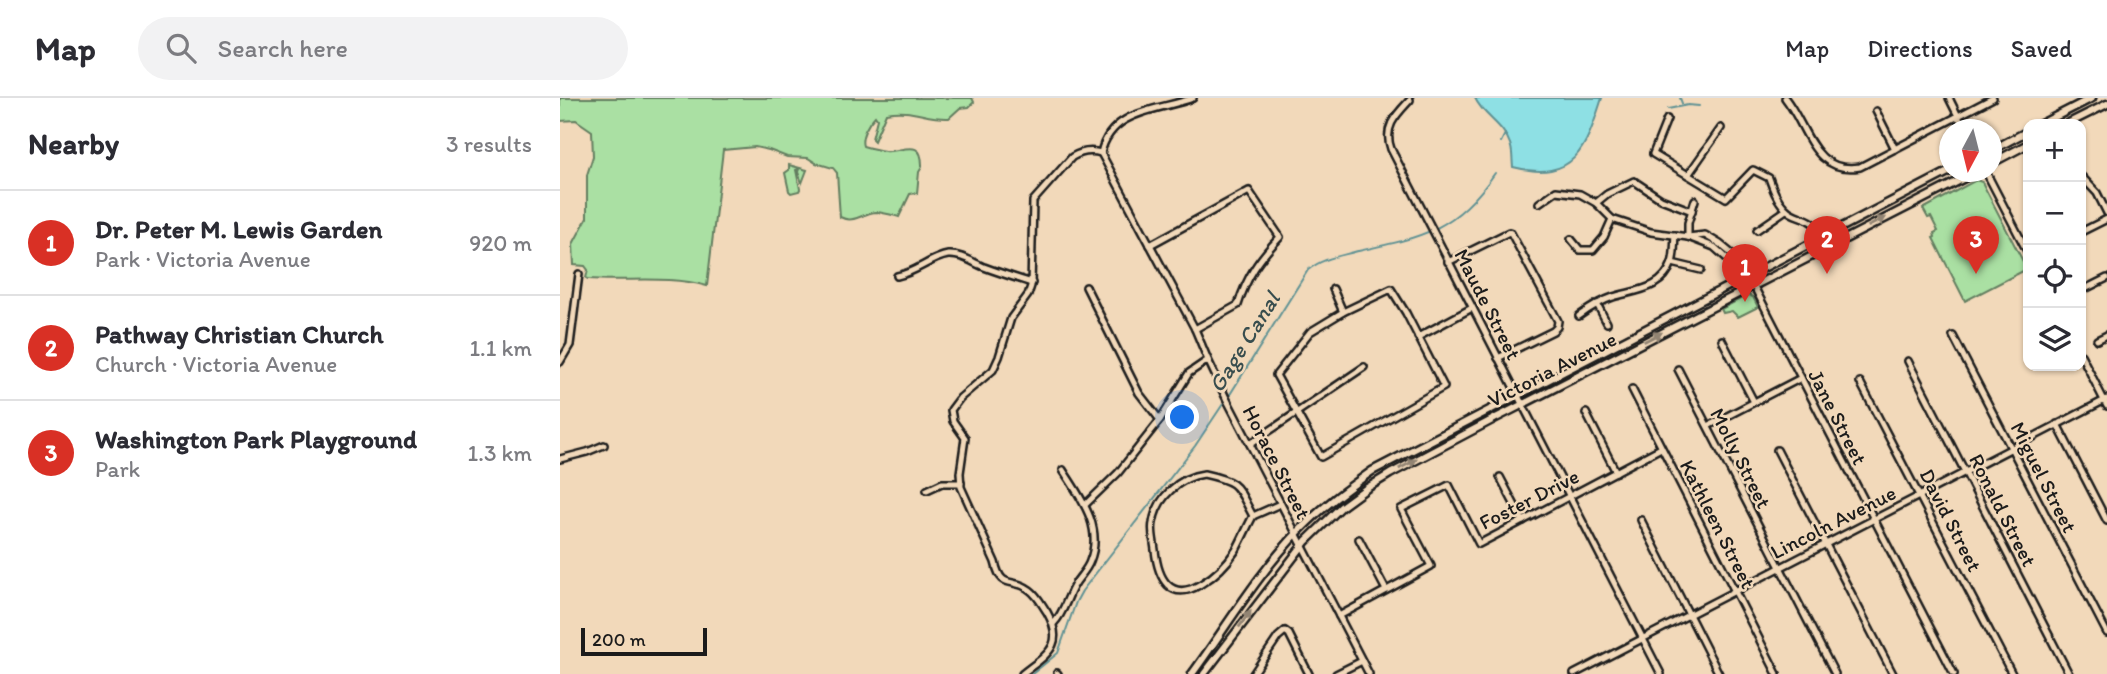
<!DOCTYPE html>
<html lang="en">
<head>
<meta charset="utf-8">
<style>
  :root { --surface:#fff; --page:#f2f2f3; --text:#2b2b33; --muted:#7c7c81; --line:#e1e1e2; --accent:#d93025 }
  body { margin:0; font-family:Itim,sans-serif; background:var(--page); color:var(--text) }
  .controls { position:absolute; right:21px; top:21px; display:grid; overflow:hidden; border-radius:14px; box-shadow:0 2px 5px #0004 }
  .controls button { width:63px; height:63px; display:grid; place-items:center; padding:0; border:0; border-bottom:2px solid var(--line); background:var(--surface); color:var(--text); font:35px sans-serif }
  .compass { position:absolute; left:1379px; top:21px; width:63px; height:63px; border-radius:50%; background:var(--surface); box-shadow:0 2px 5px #0004; rotate:187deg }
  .scale { position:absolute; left:21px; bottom:18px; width:126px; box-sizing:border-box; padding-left:7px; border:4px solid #1c1c1c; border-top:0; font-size:19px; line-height:24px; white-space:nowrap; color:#1c1c1c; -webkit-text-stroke:5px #f2d9ba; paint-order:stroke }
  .you { position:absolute; left:623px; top:320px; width:24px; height:24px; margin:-18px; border:5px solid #fff; border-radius:50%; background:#1a73e8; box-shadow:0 0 0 10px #1a73e833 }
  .badge { display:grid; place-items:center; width:46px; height:46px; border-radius:50%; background:var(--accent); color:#fff; font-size:23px; font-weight:700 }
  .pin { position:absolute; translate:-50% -58px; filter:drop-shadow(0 2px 4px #0008) }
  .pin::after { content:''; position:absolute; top:37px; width:24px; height:21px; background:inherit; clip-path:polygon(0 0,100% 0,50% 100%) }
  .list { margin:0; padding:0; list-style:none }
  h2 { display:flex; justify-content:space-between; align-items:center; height:91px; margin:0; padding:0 28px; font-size:30px }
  h2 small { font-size:23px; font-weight:400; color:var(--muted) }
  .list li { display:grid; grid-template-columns:46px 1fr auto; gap:21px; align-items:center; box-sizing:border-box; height:105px; padding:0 28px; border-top:2px solid var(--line) }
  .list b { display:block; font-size:26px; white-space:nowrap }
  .list p { margin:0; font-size:23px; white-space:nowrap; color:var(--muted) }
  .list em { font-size:23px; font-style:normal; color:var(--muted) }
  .icon { flex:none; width:38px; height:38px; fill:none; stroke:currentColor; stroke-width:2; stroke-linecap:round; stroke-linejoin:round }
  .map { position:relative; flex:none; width:1547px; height:576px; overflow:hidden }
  header { display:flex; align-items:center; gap:42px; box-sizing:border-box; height:98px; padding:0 35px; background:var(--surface); border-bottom:2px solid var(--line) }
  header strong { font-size:33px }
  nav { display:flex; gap:38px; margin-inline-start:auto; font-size:24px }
  .search { width:490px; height:63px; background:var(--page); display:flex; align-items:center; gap:18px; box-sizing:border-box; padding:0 24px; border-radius:38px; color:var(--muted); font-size:26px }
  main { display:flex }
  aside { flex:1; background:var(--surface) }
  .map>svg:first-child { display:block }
  .green { fill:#aae0a3; stroke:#637e60; stroke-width:2 }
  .water { fill:#8ee0e4; stroke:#609294; stroke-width:2 }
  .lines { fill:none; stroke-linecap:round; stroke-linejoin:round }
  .stream { stroke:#609294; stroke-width:2 }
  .minor-casing { stroke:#1c1c1c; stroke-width:10 }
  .major-casing { stroke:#1c1c1c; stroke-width:11 }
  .minor { stroke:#f2d9ba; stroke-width:5 }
  .major { stroke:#f2d9ba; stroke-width:6 }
  .oneway { fill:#928473 }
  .labels { text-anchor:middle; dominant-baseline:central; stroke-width:5; stroke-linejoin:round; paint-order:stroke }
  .street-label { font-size:21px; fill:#1c1c1c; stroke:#f2d9ba }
  .water-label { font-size:23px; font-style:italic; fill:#384d4e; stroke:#f2d9ba }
</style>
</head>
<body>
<header>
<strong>Map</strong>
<div class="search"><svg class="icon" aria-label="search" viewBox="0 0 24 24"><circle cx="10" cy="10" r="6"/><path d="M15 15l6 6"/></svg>Search here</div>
<nav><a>Map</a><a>Directions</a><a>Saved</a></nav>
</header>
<main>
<aside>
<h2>Nearby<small>3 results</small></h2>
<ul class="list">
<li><span class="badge">1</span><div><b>Dr. Peter M. Lewis Garden</b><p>Park · Victoria Avenue</p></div><em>920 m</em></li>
<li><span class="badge">2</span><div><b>Pathway Christian Church</b><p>Church · Victoria Avenue</p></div><em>1.1 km</em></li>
<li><span class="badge">3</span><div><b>Washington Park Playground</b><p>Park</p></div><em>1.3 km</em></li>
</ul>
</aside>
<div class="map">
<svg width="1547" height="576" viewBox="0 0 1547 576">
  <rect width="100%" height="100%" fill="#f2d9ba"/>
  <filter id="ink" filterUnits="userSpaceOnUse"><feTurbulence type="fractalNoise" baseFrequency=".0143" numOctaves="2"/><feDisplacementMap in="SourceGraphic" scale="14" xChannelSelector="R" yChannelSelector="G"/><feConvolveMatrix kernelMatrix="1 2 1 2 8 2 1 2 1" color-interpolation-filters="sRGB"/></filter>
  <g filter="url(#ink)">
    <g class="green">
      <path d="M0,0H412L414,4L409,9L400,10L389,20C364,21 353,10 326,15L314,43L312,41L317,21L315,18C308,25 300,39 303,48C310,50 318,52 325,53C341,55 363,38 362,69L359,74L357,95L350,96L339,119C332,117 322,114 315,114C301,116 294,126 280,119L277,75L273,70L256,65L248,60L227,59L209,52L195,49L163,52L147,188C107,177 68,184 28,181L26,180L28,172L25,168L14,167L13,146L27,120V77L33,58L32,33L16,22L0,23Z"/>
      <path d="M229,67L247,72L242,85L238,74L239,71L236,72L240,91L239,93L231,95L229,93L225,75L229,72Z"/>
      <path d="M1416,82L1422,84L1467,171L1405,203L1373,140L1375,139L1374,135L1378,133L1371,119L1368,120L1363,111Z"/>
      <path d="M1188,197L1193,199L1198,209L1178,219L1172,213L1163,215L1161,211Z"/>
    </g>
    <path class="water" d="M915,0H1042C1026,50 1015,85 953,69C952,62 953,53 950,46C944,27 923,18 915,0Z"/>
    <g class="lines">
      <g class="stream">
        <path d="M1120,0L1123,8"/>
        <path d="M1108,11L1128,7L1139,8"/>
        <path d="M941,44L945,36"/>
        <path d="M669,298L748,172C763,160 780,158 798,153C863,139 896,132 935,75"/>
        <path d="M472,576L498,555L516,504L522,493L635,348L665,303"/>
      </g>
      <g class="minor-casing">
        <g id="minor">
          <path d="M1225,0C1248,29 1253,77 1300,69L1433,0"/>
          <path d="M1389,0L1405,32"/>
          <path d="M850,2C836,17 823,29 831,51L1101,576"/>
          <path d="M1316,13L1335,51"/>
          <path d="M1107,21L1093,56L1166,100L1193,72L1209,80C1213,91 1217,102 1225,110C1237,123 1250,114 1264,139"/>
          <path d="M541,55L635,231L648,262L666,300L809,576"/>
          <path d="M541,55C551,11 598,13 633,0"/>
          <path d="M1426,74L1468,155"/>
          <path d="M1128,77L1161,30"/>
          <path d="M1521,78L1537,95L1547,115"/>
          <path d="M979,105L996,93L1020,96L1036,105L1052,121L1091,134L1128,139L1145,137L1160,146L1177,160L1186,173L1394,576"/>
          <path d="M1036,105L1047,96L1074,83L1101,101L1132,113"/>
          <path d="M1197,132L1226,112"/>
          <path d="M1521,134L1547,121"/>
          <path d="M1128,139L1154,149L1187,178"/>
          <path d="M1128,139V125L1135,102"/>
          <path d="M1011,141L1020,152H1033L1044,139L1052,121"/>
          <path d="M590,147L689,93L720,139C699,161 687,178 678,207L635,231"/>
          <path d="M888,164L949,134L951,135L998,223L997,229L993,233L938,260"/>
          <path d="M1112,165L1141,172"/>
          <path d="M337,178C357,174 370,160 388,157C401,156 412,164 424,169C440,175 456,180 472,185"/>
          <path d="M526,189L579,295L600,322"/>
          <path d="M773,191L783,214"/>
          <path d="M831,191L846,215L884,289L761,359L716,277L750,234L783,214Z"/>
          <path d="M1521,193L1547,180"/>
          <path d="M1037,206L1047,225"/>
          <path d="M1019,218C1030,210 1041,203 1053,199C1076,192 1102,192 1112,165C1115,156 1114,146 1115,137"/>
          <path d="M1393,238L1547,535"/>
          <path d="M858,239L912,210"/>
          <path d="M1162,242L1194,304"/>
          <path d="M1537,242L1547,237"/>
          <path d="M1521,257L1547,308"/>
          <path d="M1348,263L1509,576"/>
          <path d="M0,264L10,247L19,176"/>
          <path d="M1118,271L1275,576"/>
          <path d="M1300,284L1452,576"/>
          <path d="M1072,291L1217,576"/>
          <path d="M1026,315L1056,374"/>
          <path d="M1497,326L1547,423"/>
          <path d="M1148,328L1241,280"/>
          <path d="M690,346L804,269"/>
          <path d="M1217,352L1333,576"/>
          <path d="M0,361L27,354L44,347"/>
          <path d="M644,376C680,384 676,387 693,418C687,429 682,441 676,452C667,466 655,478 641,486C610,505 598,480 595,452C594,443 591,433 593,425C597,399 620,379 644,376Z"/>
          <path d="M940,379L963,423"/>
          <path d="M367,392L382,385H401"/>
          <path d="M525,407L558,375L600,322L629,275L648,262"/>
          <path d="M693,418L720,406"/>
          <path d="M1081,422L1159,576"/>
          <path d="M799,441L826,492"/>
          <path d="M779,518L871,468L841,411L889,387L919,446L1101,350"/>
          <path d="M494,525C504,515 507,499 515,486C519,479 527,472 530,463C544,429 520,399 503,372"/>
          <path d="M497,575L498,576"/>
          <path d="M462,576C487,556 506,548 487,514C482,507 478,498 470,492C452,478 442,494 435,464L401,389L400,375L405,340L393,323L391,312L400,300L433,272L439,259L451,220L468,197L471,188L473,103L512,59C522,53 531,52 541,55"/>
          <path d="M693,576L718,539L725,533L729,536L749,576"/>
          <path d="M776,576L802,563"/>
          <path d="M1014,576L1547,301"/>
        </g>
      </g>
      <g class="major-casing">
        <g id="major">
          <path d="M1481,26L1532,0"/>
          <path d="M1507,26L1547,6"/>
          <path d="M1432,52L1468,33"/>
          <path d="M1432,65L1468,46"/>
          <path d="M632,576C667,528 699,474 740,432C762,409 787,391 812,373L1390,73"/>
          <path d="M644,576L746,443L781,409L807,390L830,376L936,320L1416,74"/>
        </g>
      </g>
      <use href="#minor" class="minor"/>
      <use href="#major" class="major"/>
    </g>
    <defs><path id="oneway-solid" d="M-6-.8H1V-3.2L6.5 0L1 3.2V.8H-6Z" transform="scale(1.75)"/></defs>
    <g class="oneway">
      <use href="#oneway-solid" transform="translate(1317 124) rotate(-27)"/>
      <use href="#oneway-solid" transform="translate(1093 239) rotate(-27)"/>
      <use href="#oneway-solid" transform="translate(848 366) rotate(-28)"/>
      <use href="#oneway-solid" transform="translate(685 521) rotate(-54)"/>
    </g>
  </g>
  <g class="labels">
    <g class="street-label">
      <text transform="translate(928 206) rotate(63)">Maude Street</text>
      <text transform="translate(992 271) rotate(-27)">Victoria Avenue</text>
      <text transform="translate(1278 319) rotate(63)">Jane Street</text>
      <text transform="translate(1181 360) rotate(63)">Molly Street</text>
      <text transform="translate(717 364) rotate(63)">Horace Street</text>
      <text transform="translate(1484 379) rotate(63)">Miguel Street</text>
      <text transform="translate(969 401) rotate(-27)">Foster Drive</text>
      <text transform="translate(1443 412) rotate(63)">Ronald Street</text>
      <text transform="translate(1391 422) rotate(63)">David Street</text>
      <text transform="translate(1273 424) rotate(-27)">Lincoln Avenue</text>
      <text transform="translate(1158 426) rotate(63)">Kathleen Street</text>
    </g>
    <g class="water-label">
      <text transform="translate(684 244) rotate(-58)">Gage Canal</text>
    </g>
  </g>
</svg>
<div class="controls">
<button>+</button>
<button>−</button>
<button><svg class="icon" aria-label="locate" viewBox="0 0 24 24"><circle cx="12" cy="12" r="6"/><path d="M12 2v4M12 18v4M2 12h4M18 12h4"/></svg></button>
<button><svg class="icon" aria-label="layers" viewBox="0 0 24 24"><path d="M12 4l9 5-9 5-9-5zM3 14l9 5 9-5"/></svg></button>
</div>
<svg class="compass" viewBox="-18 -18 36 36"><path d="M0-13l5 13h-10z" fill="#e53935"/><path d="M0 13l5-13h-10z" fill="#7c7c81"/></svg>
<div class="scale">200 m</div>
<div class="you"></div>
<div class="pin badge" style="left:1185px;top:204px">1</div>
<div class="pin badge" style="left:1267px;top:176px">2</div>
<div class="pin badge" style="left:1416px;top:176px">3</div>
</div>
</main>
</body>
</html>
